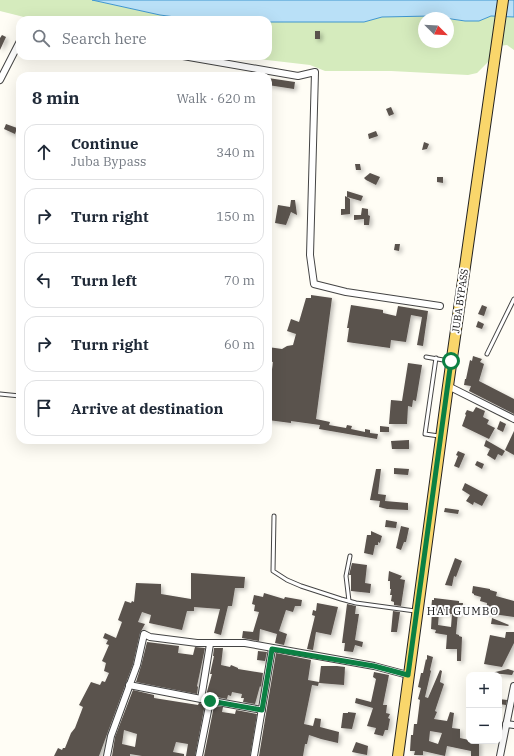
<!DOCTYPE html>
<html lang="en">
<head>
<meta charset="utf-8">
<style>
  :root { --surface:#fff; --page:#f2f2f3; --text:#1f2937; --muted:#747a83; --line:#e0e1e3 }
  body { margin:0; font-family:"IBM Plex Serif",serif; background:var(--page); color:var(--text) }
  .controls { position:absolute; right:12px; bottom:12px; display:grid; overflow:hidden; border-radius:8px; box-shadow:0 4px 16px #0002 }
  .controls button { width:36px; height:36px; display:grid; place-items:center; padding:0; border:0; border-bottom:1px solid var(--line); background:var(--surface); color:var(--text); font:20px sans-serif }
  .compass { position:absolute; left:418px; top:12px; width:36px; height:36px; border-radius:50%; background:var(--surface); box-shadow:0 4px 16px #0002; rotate:114deg }
  .stop { position:absolute; width:12px; height:12px; margin:-9px; border:3px solid #0b8043; border-radius:50%; background:#fff }
  .stop.end { background:#0b8043; border-color:#fff; box-shadow:0 1px 4px #0008 }
  .list { margin:0; padding:0; list-style:none }
  h2 { display:flex; justify-content:space-between; align-items:center; height:52px; margin:0; padding:0 16px; font-size:17px }
  h2 small { font-size:13px; font-weight:400; color:var(--muted) }
  .list li { display:grid; grid-template-columns:26px 1fr auto; gap:12px; align-items:center; box-sizing:border-box; height:56px; margin:0 8px 8px; padding:0 8px; border:1px solid var(--line); border-radius:12px }
  .list b { display:block; font-size:15px; white-space:nowrap }
  .list p { margin:0; font-size:13px; white-space:nowrap; color:var(--muted) }
  .list em { font-size:13px; font-style:normal; color:var(--muted) }
  .icon { flex:none; width:22px; height:22px; fill:none; stroke:currentColor; stroke-width:2; stroke-linecap:round; stroke-linejoin:round }
  .map { position:relative; flex:none; width:514px; height:756px; overflow:hidden }
  .search { position:absolute; background:var(--surface); box-shadow:0 4px 16px #0002; left:16px; top:16px; width:256px; height:44px; display:flex; align-items:center; gap:10px; box-sizing:border-box; padding:0 14px; border-radius:12px; color:var(--muted); font-size:15px }
  .panel { position:absolute; background:var(--surface); box-shadow:0 4px 16px #0002; left:16px; top:72px; width:256px; height:372px; border-radius:12px }
  .map>svg:first-child { display:block }
  .green { fill:#d5ebbd }
  .water { fill:#b9e0f7; stroke:#3f96cf }
  .building { fill:#5a524d; fill-rule:evenodd; filter:url(#shadow) }
  .lines { fill:none; stroke-linecap:round; stroke-linejoin:round }
  .service-casing { stroke:#444; stroke-width:5 }
  .minor-casing { stroke:#444; stroke-width:8 }
  .primary-casing { stroke:#222; stroke-width:12 }
  .service { stroke:#fff; stroke-width:3 }
  .minor { stroke:#fff; stroke-width:6 }
  .primary { stroke:#f9d66b; stroke-width:10 }
  .route { stroke:#0b8043; stroke-width:5 }
  .labels { text-anchor:middle; dominant-baseline:central; stroke-width:4; stroke-linejoin:round; paint-order:stroke }
  .street-label { font-size:10px; fill:#111; stroke:#fff }
  .neighbourhood-label { font-size:11px; letter-spacing:1px; fill:#111; stroke:#fff }
</style>
</head>
<body>
<div class="map">
<svg width="514" height="756" viewBox="0 0 514 756">
  <defs>
    <filter id="shadow"><feDropShadow dx="2.5" dy="2.5" stdDeviation="2" flood-color="#0004"/></filter>
  </defs>
  <rect width="100%" height="100%" fill="#fffdf5"/>
  <g class="green">
    <path d="M0,0H92L160,15L198,20H36L0,11Z"/>
    <path d="M431,16L443,18H424V42H448V19L465,21H479L491,16L514,17V50L507,45L499,46L492,58L477,73L468,75L391,71H325L310,65L231,56H268V22H364L382,17Z"/>
  </g>
  <path class="water" d="M92,0H514V17L491,16L479,21H465L431,16L382,17L364,22H268V20H198L160,15Z"/>
  <g class="building">
    <rect x="315" y="31" width="5" height="8"/>
    <path d="M2,35L6,37L0,50V38Z"/>
    <path d="M268,78L295,82L294,89L268,85Z"/>
    <path d="M391,107L394,114L389,116L386,109Z"/>
    <path d="M6,124L17,128L15,134L4,129Z"/>
    <path d="M376,131L378,136L369,139L368,134Z"/>
    <path d="M424,142L429,144L427,149L422,150Z"/>
    <path d="M355,164H360L361,170H356Z"/>
    <path d="M370,173L380,177L376,185L366,180L364,178Z"/>
    <path d="M437,177H443V183L437,182Z"/>
    <path d="M347,191L363,196L361,201L347,197L350,199V214L341,215V209H345V196L347,197Z"/>
    <path d="M291,200H295L297,215L291,212L286,225L275,223L278,205L290,207Z"/>
    <path d="M362,208L368,209V215L370,216L369,225H364V219L354,220V215H361Z"/>
    <path d="M395,244H400L399,251L394,250Z"/>
    <path d="M311,295L332,298L316,419L330,422L329,425L346,428L347,425L352,426L351,429L365,432V429L370,430V433L378,434L377,439L319,429L320,425L291,421V423L268,420V398L273,362L268,361V347L282,349L287,346L293,345L296,334L287,331L291,319L299,322L306,298H311Z"/>
    <path d="M351,305L383,310V313L396,316L398,306L428,311L423,346L417,345L422,317L411,315L406,342L391,340L390,348L347,342L349,328H347Z"/>
    <path d="M482,305L487,307L484,316L478,314Z"/>
    <path d="M478,321L484,324L482,329L476,327Z"/>
    <path d="M473,356L482,359L480,362L484,364L479,381L514,399V414L469,391L471,386L464,385L465,379H466L470,360L472,361Z"/>
    <path d="M408,363L422,365L416,401L413,400L412,407L408,406L407,424H389L391,400L402,401Z"/>
    <path d="M476,407L485,411L483,417L489,420L487,424L495,428L489,439L462,426L466,415L465,414L467,410L473,412Z"/>
    <path d="M500,421L506,424L503,432L497,429Z"/>
    <path d="M380,426L389,427V432H380Z"/>
    <path d="M514,431V455L505,450Z"/>
    <path d="M409,440V449H392L391,441Z"/>
    <path d="M486,440L505,451L502,456L498,454L495,460L487,455L490,449L484,446Z"/>
    <path d="M458,451L465,454L459,468L454,466L458,456L456,455Z"/>
    <path d="M477,461L484,464L482,469L475,465Z"/>
    <path d="M394,468L409,469L408,475L394,474Z"/>
    <path d="M376,469H381L378,494L386,495L385,501L408,503V510L387,509L379,507L380,501L370,500Z"/>
    <path d="M465,483L488,495L482,506L474,502L473,505L466,501L470,495L462,490Z"/>
    <path d="M445,508L459,510L458,514L444,512Z"/>
    <path d="M386,520L397,522L396,528L385,527Z"/>
    <path d="M401,526L409,528L406,542H404L401,550L396,548Z"/>
    <path d="M371,531L382,536L380,543L378,542V545H375L373,555L364,553L367,535H371Z"/>
    <path d="M455,558L462,561L456,577L454,576L452,586L445,585Z"/>
    <path d="M352,563L367,565L365,583L371,584L370,593L351,591V575H349Z"/>
    <path d="M389,571L402,576L400,579L405,580L401,606L394,605V602L391,601L392,595H390L391,589H390V581H388Z"/>
    <path d="M191,573L245,577L244,588H235L232,606H228L221,635L214,633L220,609L194,607V611H187L182,630L149,623L151,615L142,612L138,622L145,624L140,633L133,664L99,756H54L58,748L62,750L63,748H65L71,733L75,728L83,707L79,705L91,682L100,685L102,681L105,682L109,673L104,671L106,663L102,661L109,645L106,644L108,640L103,638L105,633L116,638L122,622L118,620L125,601L131,603L132,601L134,602L136,583L161,584V594L191,599Z"/>
    <path d="M473,586L490,589V590L497,592L496,596L514,601V617L486,613L487,603L480,601L481,597L474,595V594L472,593Z"/>
    <path d="M264,593L284,599L285,597L302,600L301,606H295L293,612L286,610L279,631L287,634L284,645L275,643L277,634L260,629L259,641L242,638L243,631L253,632L259,612L254,611L255,605L252,604L254,595L263,597Z"/>
    <path d="M434,598L459,601V603H463L462,614L458,613L456,634L459,635V636L462,637L461,661H457V649H446L447,635L435,633L436,630L431,629L432,611H431L432,600H434ZM439,613L452,614L451,627L438,625Z"/>
    <path d="M317,603L338,607L331,635L316,632L313,650L307,649L315,616L312,615L313,610L316,611Z"/>
    <path d="M347,604L356,606L355,614H359L355,640L363,642L362,647L355,645L353,652L344,651L345,643H342Z"/>
    <path d="M393,611L400,612L397,632H391Z"/>
    <path d="M492,618L509,625L508,626L491,624Z"/>
    <path d="M506,632H514V643L502,667L484,664L490,635L505,638Z"/>
    <path d="M147,642L179,646L178,653L193,655L195,647L205,648L197,686L198,687L197,694L136,682L141,666Z"/>
    <path d="M214,648H223L221,665L230,667L231,665L238,668V669L263,673L261,687L260,686L255,704L243,702L244,698H241L242,694L232,692L231,696L228,695L227,699L206,695L212,674H210L214,656H213Z"/>
    <path d="M258,651L267,652L265,661L257,660Z"/>
    <path d="M276,653L311,660L308,680L319,682L318,686L312,685L304,724L313,726L315,718L321,719L320,727L339,732L338,743L321,739L309,735L307,744H305L303,756H259Z"/>
    <path d="M427,655L433,657L430,670L431,671L425,697L428,698L440,670L442,671L440,682L444,684L435,711L437,712L434,719L447,721L450,712L454,713L452,728L460,729V738L469,740V741H479V756H471V751L447,746L445,756L423,751V755H414L415,751H410L411,735H413L414,724H417L420,700L418,699L421,688L418,687L420,678L421,673H423L426,659L427,660ZM430,731L442,733L438,744L429,741Z"/>
    <path d="M321,666H337L345,667L344,685L319,683Z"/>
    <path d="M508,669L514,671L512,675L491,673Z"/>
    <path d="M374,672L389,675L383,705H387L386,713L390,714L388,718L390,719L388,730H385L383,736L374,734L376,728L367,726L373,708L355,703L356,698L371,702L376,679L373,677Z"/>
    <path d="M133,690L154,695V698L198,705L199,703L205,704L195,756H186L188,744L176,742L173,752L184,754V756H142L130,754V756H112L115,737ZM124,730L137,734L135,747L122,744Z"/>
    <path d="M499,699L507,700L506,705L499,704Z"/>
    <path d="M214,706L223,707L222,712L235,714L236,710L257,714L250,756H204Z"/>
    <path d="M348,712L356,713L352,729L341,728L343,713H348Z"/>
    <path d="M356,742L368,746L367,755L352,752Z"/>
  </g>
  <g class="lines">
    <g class="service-casing">
      <g id="service">
        <path d="M487,354L514,299"/>
        <path d="M426,357L449,361"/>
        <path d="M436,358L425,434L439,436"/>
        <path d="M0,394L20,396"/>
        <path d="M274,516L273,571L287,580L301,586L341,599L356,603L415,611"/>
        <path d="M349,601L346,576L350,556"/>
      </g>
    </g>
    <g class="minor-casing">
      <g id="minor">
        <path d="M183,56L298,76L315,72L310,255L314,284L346,292L440,306"/>
        <path d="M0,80L20,41"/>
        <path d="M448,386L514,419"/>
        <path d="M129,685L201,699L210,644"/>
        <path d="M201,699L262,710"/>
        <path d="M506,724L514,725"/>
        <path d="M107,756L111,736L137,665L144,634L150,637L197,643H245L374,666L408,675"/>
        <path d="M199,756L210,701"/>
        <path d="M254,756L272,649"/>
        <path d="M500,756L514,686"/>
      </g>
    </g>
    <g class="primary-casing">
      <path id="primary" d="M398,756L448,386L503,0"/>
    </g>
    <use href="#service" class="service"/>
    <use href="#minor" class="minor"/>
    <use href="#primary" class="primary"/>
  </g>
  <g class="lines">
    <path class="route" d="M210,701L262,710L272,649L374,666L408,675L451,361"/>
  </g>
  <g class="labels">
    <g class="street-label">
      <text transform="translate(460 301) rotate(-82)">JUBA BYPASS</text>
    </g>
    <g class="neighbourhood-label">
      <text x="463" y="611">HAI GUMBO</text>
    </g>
  </g>
</svg>
<div class="controls">
<button>+</button>
<button>−</button>
</div>
<svg class="compass" viewBox="-18 -18 36 36"><path d="M0-13l5 13h-10z" fill="#e53935"/><path d="M0 13l5-13h-10z" fill="#747a83"/></svg>
<div class="stop" style="left:451px;top:361px"></div>
<div class="stop end" style="left:210px;top:701px"></div>
<div class="search"><svg class="icon" aria-label="search" viewBox="0 0 24 24"><circle cx="10" cy="10" r="6"/><path d="M15 15l6 6"/></svg>Search here</div>
<section class="panel">
<h2>8 min<small>Walk · 620 m</small></h2>
<ul class="list">
<li><svg class="icon" aria-label="ahead" viewBox="0 0 24 24"><path d="M12 20V5M6 11l6-6 6 6"/></svg><div><b>Continue</b><p>Juba Bypass</p></div><em>340 m</em></li>
<li><svg class="icon" aria-label="right" viewBox="0 0 24 24"><path d="M7 20v-9h11M14 6l5 5-5 5"/></svg><div><b>Turn right</b></div><em>150 m</em></li>
<li><svg class="icon" aria-label="left" viewBox="0 0 24 24"><path d="M17 20v-9H6M10 6l-5 5 5 5"/></svg><div><b>Turn left</b></div><em>70 m</em></li>
<li><svg class="icon" aria-label="right" viewBox="0 0 24 24"><path d="M7 20v-9h11M14 6l5 5-5 5"/></svg><div><b>Turn right</b></div><em>60 m</em></li>
<li><svg class="icon" aria-label="arrive" viewBox="0 0 24 24"><path d="M6 21V4h12l-3 4 3 4H6"/></svg><div><b>Arrive at destination</b></div></li>
</ul>
</section>
</div>
</body>
</html>
